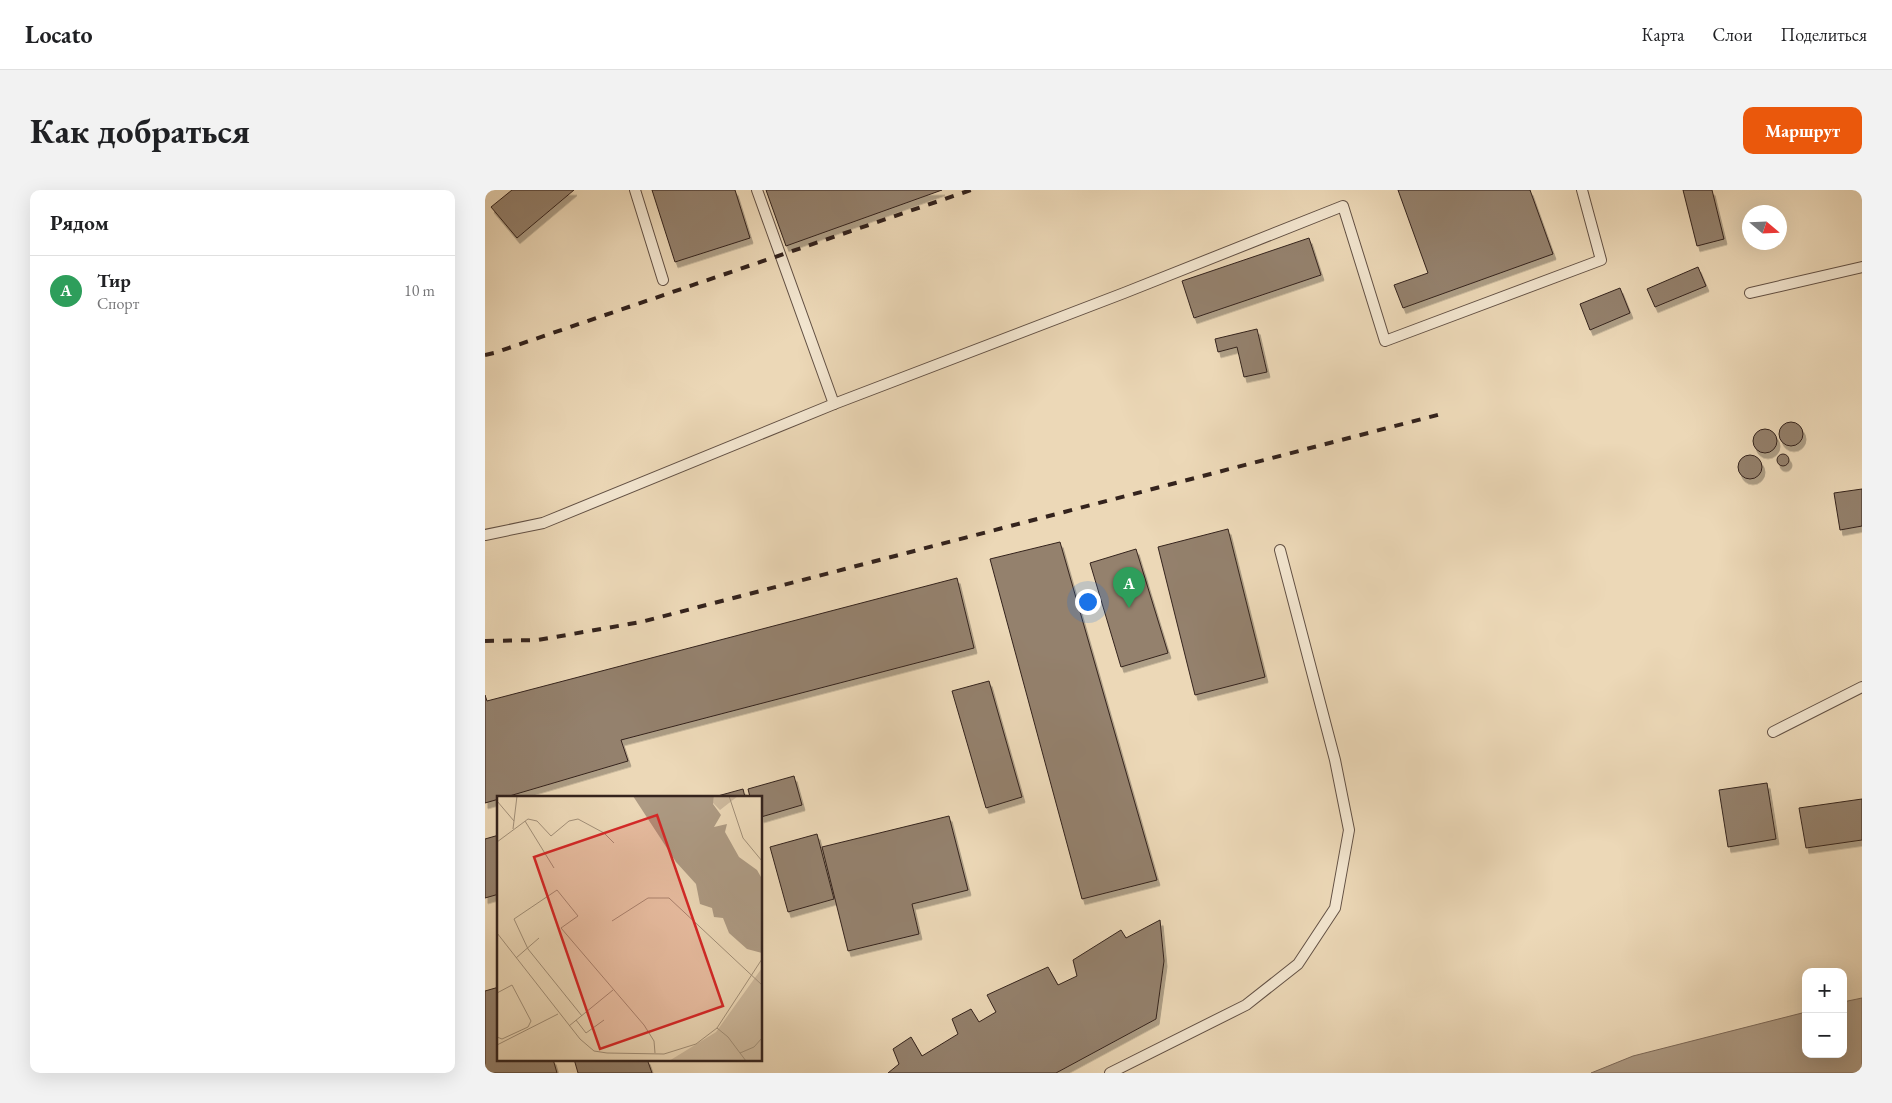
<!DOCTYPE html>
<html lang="ru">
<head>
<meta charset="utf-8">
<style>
  :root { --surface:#fff; --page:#f2f2f2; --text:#202124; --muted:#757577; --line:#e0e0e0; --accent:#ea580c }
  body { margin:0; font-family:"EB Garamond",serif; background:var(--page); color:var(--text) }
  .controls { position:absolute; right:15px; bottom:15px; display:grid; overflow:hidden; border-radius:10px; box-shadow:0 5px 20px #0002 }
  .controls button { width:45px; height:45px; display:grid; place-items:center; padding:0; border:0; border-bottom:1px solid var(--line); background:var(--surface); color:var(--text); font:25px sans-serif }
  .compass { position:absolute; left:1257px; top:15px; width:45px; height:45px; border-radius:50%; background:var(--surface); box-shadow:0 5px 20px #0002; rotate:109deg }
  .you { position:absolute; left:602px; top:411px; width:18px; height:18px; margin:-12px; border:4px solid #fff; border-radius:50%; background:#1a73e8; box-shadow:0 0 0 8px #1a73e833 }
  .badge { display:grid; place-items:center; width:32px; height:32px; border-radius:50%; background:var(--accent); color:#fff; font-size:16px; font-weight:700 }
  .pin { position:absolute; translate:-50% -41px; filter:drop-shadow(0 1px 2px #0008) }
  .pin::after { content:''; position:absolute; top:26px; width:18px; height:15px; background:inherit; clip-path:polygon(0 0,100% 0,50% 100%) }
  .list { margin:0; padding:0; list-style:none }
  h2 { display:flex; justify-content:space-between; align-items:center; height:65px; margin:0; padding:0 20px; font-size:21px }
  h2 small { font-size:16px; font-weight:400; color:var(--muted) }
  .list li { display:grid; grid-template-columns:32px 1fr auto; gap:15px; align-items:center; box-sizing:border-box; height:70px; padding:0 20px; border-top:1px solid var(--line) }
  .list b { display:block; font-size:19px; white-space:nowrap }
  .list p { margin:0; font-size:16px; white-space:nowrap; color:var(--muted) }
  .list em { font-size:16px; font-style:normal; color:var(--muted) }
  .map { position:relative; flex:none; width:1377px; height:883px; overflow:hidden; border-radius:10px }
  header { display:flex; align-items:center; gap:30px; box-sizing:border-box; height:70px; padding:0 25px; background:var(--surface); border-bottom:1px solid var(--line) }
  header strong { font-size:24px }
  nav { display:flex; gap:28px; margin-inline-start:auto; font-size:18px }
  .intro { display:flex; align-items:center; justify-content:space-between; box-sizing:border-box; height:120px; padding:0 30px }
  h1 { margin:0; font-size:35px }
  .button { padding:12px 22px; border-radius:10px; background:var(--accent); color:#fff; font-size:18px; font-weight:700 }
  main { display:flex; gap:30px; padding:0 30px }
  aside { flex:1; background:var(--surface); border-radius:10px; box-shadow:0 5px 20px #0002 }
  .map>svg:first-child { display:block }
  .water { fill:#ad9a83; stroke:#7d6a5a }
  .building { fill:#94816d; stroke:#34231d; filter:url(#shadow) }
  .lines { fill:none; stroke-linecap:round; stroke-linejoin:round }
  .lane-casing { stroke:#625044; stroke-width:12 }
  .lane { stroke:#f3e6d0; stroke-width:10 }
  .rail { stroke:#34231d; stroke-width:4; stroke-dasharray:9 9; stroke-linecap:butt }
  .inset-road { fill:none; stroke:#a29079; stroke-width:1 }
  .view { fill:#d62828; fill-opacity:0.15; stroke:#d62828; stroke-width:2.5 }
  .inset-edge { fill:none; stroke:#34231d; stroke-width:2.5 }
</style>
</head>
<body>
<header>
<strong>Locato</strong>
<nav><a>Карта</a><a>Слои</a><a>Поделиться</a></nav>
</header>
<div class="intro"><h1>Как добраться</h1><a class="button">Маршрут</a></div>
<main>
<aside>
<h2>Рядом<small></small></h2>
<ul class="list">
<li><span class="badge" style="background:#2e9e5b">A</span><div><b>Тир</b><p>Спорт</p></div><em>10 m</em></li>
</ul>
</aside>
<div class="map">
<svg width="1377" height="883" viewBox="0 0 1377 883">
  <defs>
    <filter id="shadow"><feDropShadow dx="3" dy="5.5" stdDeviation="0" flood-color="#0004"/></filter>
  </defs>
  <rect width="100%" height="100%" fill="#ecd8b7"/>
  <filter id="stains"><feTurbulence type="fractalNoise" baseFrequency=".004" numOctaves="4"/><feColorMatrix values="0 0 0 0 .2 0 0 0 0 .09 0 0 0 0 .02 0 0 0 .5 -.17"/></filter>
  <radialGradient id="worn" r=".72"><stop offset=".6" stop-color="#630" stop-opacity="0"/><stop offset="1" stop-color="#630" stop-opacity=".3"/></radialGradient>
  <path class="water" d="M1377,808V883H1106L1148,866L1321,822V864H1358V812Z"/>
  <g class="building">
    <path d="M27,0H89L32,48L6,17Z"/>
    <path d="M167,0H250L265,48L190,72Z"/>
    <path d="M281,0H457L301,56Z"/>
    <path d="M913,0H1045L1068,64L918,118L909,95L943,83Z"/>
    <path d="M1198,0H1227L1239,49L1212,56Z"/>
    <path d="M824,48L836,85L709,128L697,91Z"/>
    <path d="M1213,77L1221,96L1170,117L1162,99Z"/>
    <path d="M1135,98L1145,123L1105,140L1095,114Z"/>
    <path d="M772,139L782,182L759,187L752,157L733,162L730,149Z"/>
    <circle cx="1306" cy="244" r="12"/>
    <circle cx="1280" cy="251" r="12"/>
    <circle cx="1298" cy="270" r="6"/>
    <circle cx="1265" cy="277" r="12"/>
    <path d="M1377,299V336L1355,340L1349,303Z"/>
    <path d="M743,339L780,487L710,505L673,357Z"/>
    <path d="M575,352L672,690L597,709L505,369Z"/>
    <path d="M651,359L683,463L636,477L605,373Z"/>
    <path d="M472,388L489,458L136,550L143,571L21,607H14V609L0,613V505L2,511Z"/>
    <path d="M504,491L537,607L501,618L467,501Z"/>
    <path d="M309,586L317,615L276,627V607H265L263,599Z"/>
    <path d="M1282,593L1291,649L1243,657L1234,600Z"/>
    <path d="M258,599L260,607H229Z"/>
    <path d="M1377,609V650L1321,658L1314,618Z"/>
    <path d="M464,626L483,700L427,714L434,744L363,761L337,657Z"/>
    <path d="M332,644L349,709L303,722L285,657Z"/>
    <path d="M14,645V704L0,708V649Z"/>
    <path d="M675,730L679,771L671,829L571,883H403L414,874L408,859L426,847L437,866L473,844L467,829L486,819L494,832L511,822L502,805L563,777L573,795L592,786L588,770L636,740L641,748Z"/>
    <path d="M14,797V869H68L72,883H0V801Z"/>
    <path d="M89,869H162L167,883H93Z"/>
  </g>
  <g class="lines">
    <g class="lane-casing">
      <g id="lane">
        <path d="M150,0L178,90"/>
        <path d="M272,0L349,214"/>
        <path d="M1265,103L1377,77"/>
        <path d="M0,345L58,333L349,214L639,103L858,16L900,151L1116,70L1097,0"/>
        <path d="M1288,542L1377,497"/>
        <path d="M625,883L761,815L813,774L850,718L864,640L850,570L795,360"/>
      </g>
    </g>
    <use href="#lane" class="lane"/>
    <g class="rail">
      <path d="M0,165L9,163L486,0"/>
      <path d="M0,451L53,450L156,432L960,223"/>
    </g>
  </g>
  <g transform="translate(12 606)">
    <rect width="265" height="265" fill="#ecd8b7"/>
    <path d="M217,0H241L223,14L216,7ZM265,172V265H172L219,236Z" fill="#cdb99d"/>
    <path d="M136,0H217L216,8L224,19L217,31L230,28L228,36L242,61L260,74L264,81L265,157L250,153L232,137L226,122L217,121L215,112L203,108L199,88L179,66Z" fill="#ad9a83"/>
    <path class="inset-road" d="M232,0L246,42L265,65M0,5L17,25M28,25L57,72M16,33L20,0M0,46L31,23L40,25L54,40L72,25L81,23L107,37L117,47M115,125L151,102H172L265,189M0,137L83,243L97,255L110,257L167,258L199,248L220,232L265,163M19,162L42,142M0,197L15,189L34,225L31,231L5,243L0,241M85,220L31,153L17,123L60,94L81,120L64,132L147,229L157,245L158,257M79,224L89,237L107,224M72,230L116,194M220,232L231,241L249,265M0,249L61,218M243,257L257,251L265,242"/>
    <path class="view" d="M160,19L226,210L103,253L37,61Z"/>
    <rect width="265" height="265" class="inset-edge"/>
  </g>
  <rect width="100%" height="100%" filter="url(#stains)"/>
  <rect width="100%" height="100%" fill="url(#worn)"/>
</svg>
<div class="controls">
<button>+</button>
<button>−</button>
</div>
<svg class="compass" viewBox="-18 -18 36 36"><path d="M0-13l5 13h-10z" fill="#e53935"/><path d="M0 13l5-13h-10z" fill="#757577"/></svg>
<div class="you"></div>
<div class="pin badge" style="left:644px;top:418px;background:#2e9e5b">A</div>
</div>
</main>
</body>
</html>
